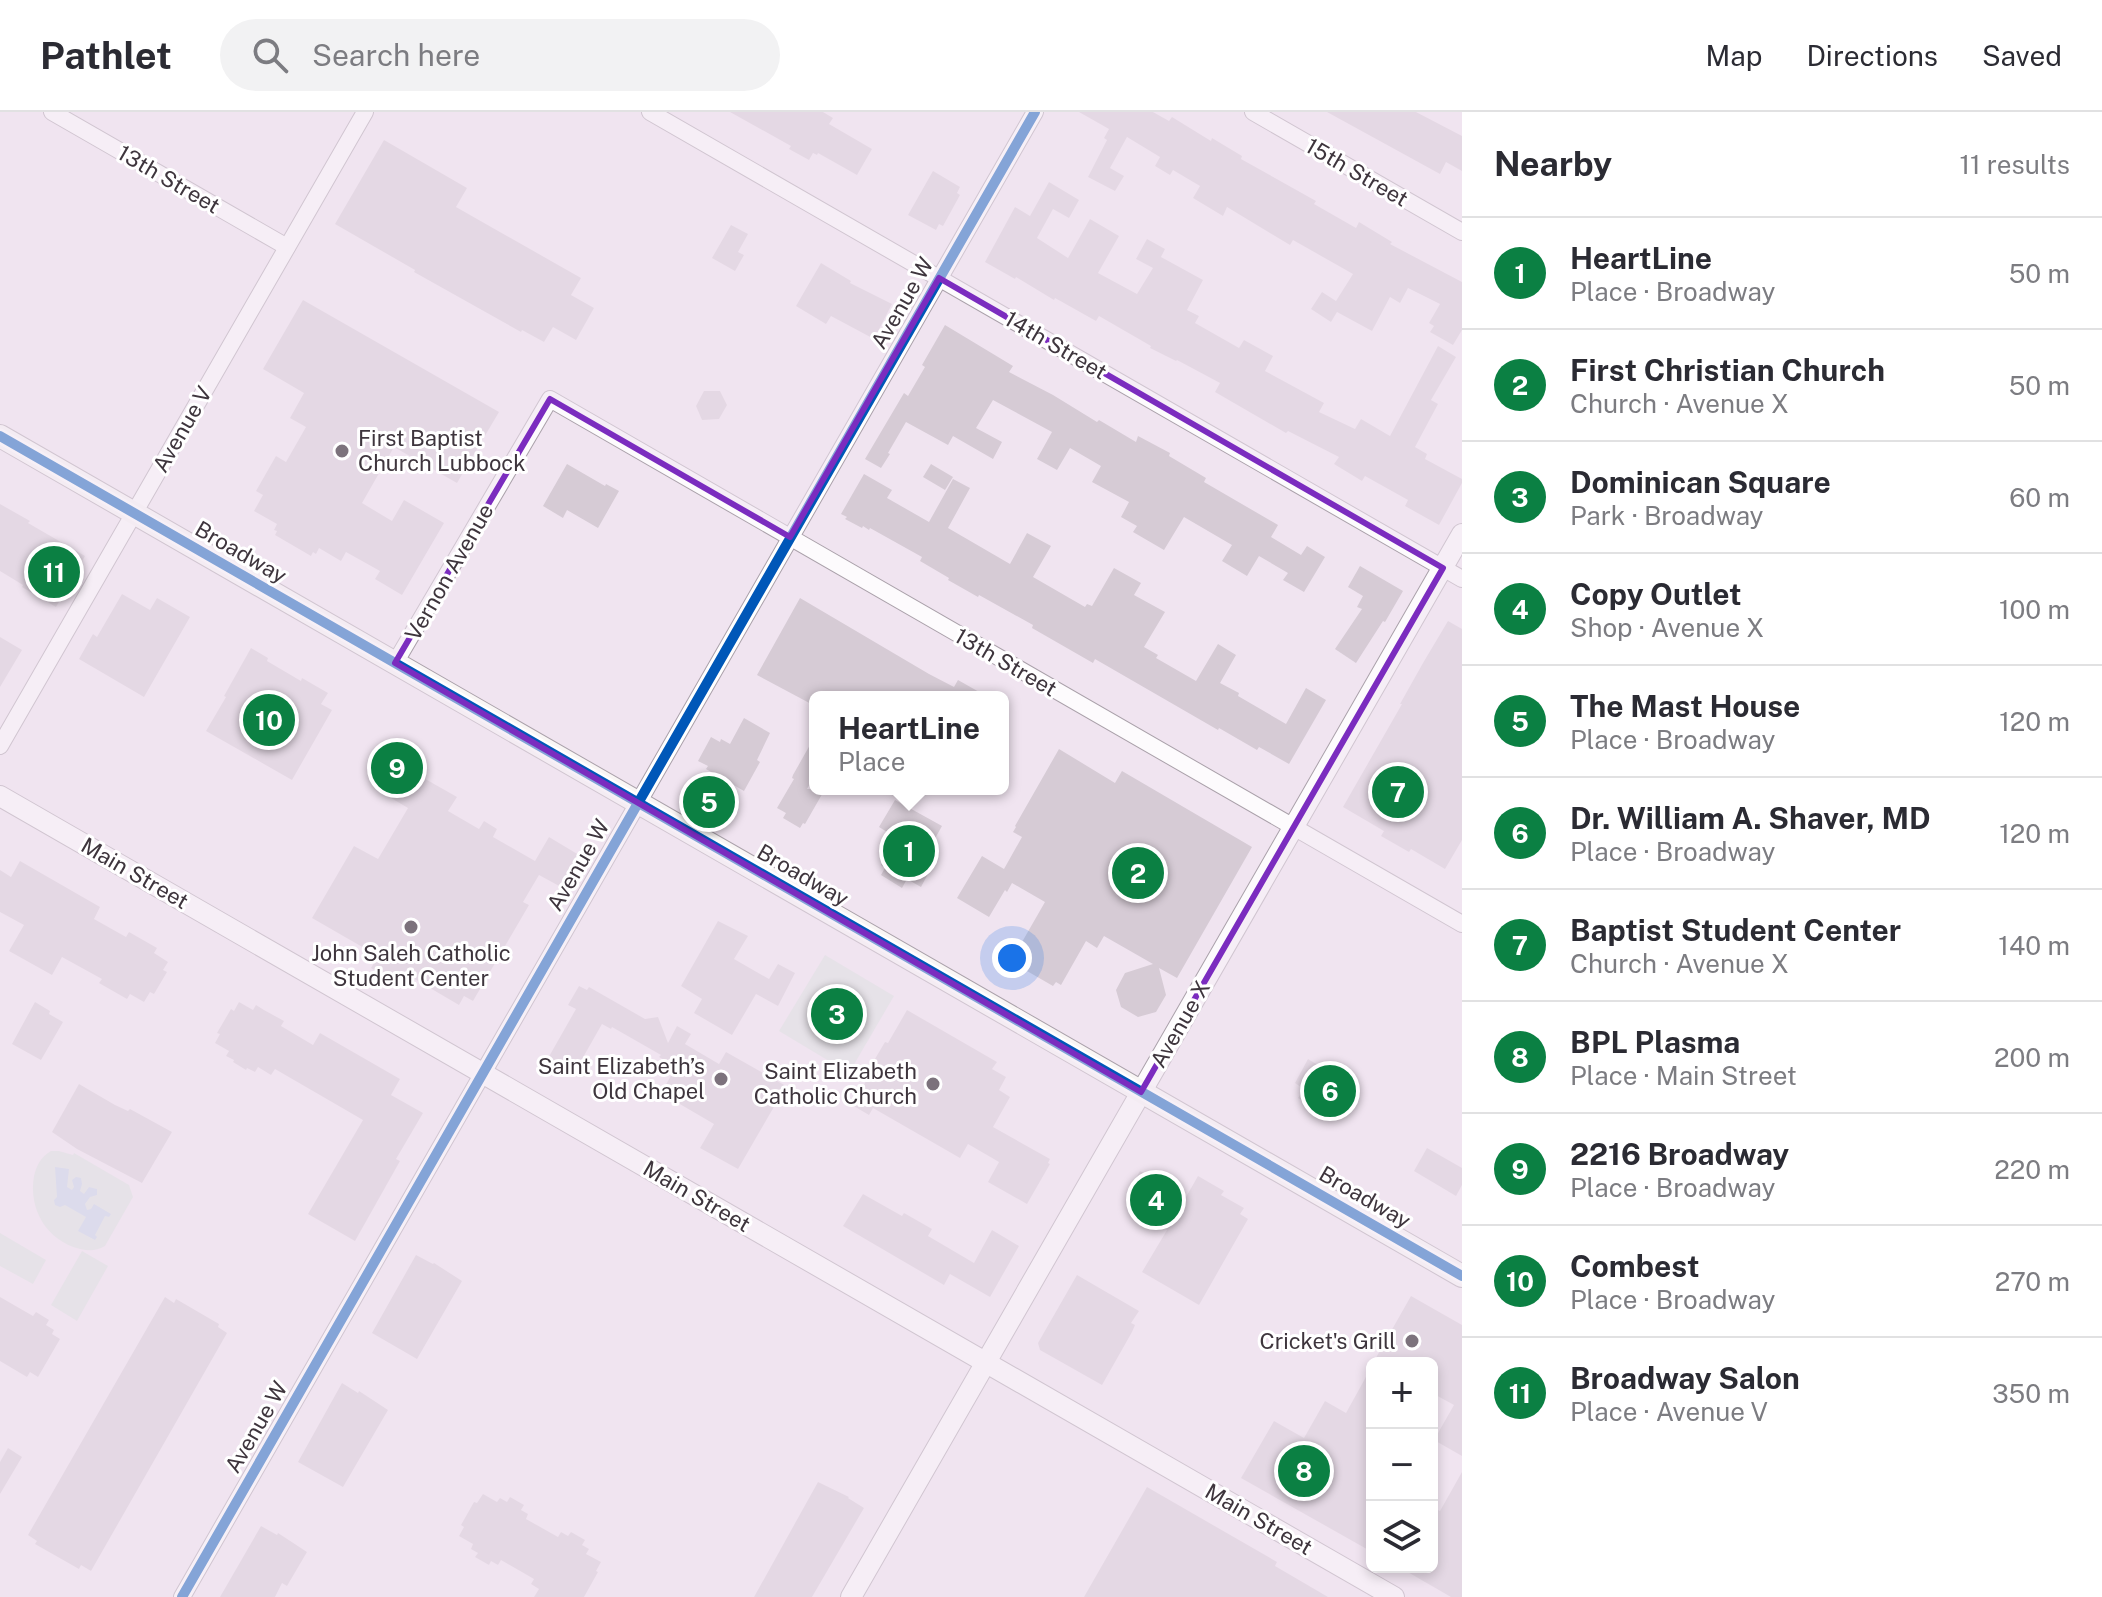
<!DOCTYPE html>
<html lang="en">
<head>
<meta charset="utf-8">
<style>
  :root { --surface:#fff; --page:#f2f2f3; --text:#2b2b33; --muted:#7c7c81; --line:#e1e1e2; --accent:#0b8043 }
  body { margin:0; font-family:"Public Sans",sans-serif; background:var(--page); color:var(--text) }
  .controls { position:absolute; right:24px; bottom:24px; display:grid; overflow:hidden; border-radius:12px; box-shadow:0 4px 12px #0003 }
  .controls button { width:72px; height:72px; display:grid; place-items:center; padding:0; border:0; border-bottom:2px solid var(--line); background:var(--surface); color:var(--text); font:40px sans-serif }
  .you { position:absolute; left:1012px; top:846px; width:28px; height:28px; margin:-20px; border:6px solid #fff; border-radius:50%; background:#1a73e8; box-shadow:0 0 0 12px #1a73e833 }
  .badge { display:grid; place-items:center; width:52px; height:52px; border-radius:50%; background:var(--accent); color:#fff; font-size:26px; font-weight:700 }
  .pin { position:absolute; translate:-50% -50%; border:4px solid #fff; box-shadow:0 2px 8px #0006 }
  .popup { position:absolute; left:809px; top:579px; width:200px; height:104px; box-sizing:border-box; display:grid; place-content:center; border-radius:12px; background:var(--surface); filter:drop-shadow(0 2px 6px #0005); font-size:26px; white-space:nowrap; color:var(--muted) }
  .popup b { font-size:30px; color:var(--text) }
  .popup::after { content:''; position:absolute; left:50%; top:100%; margin-left:-16px; border:16px solid transparent; border-top-color:var(--surface) }
  .list { margin:0; padding:0; list-style:none }
  h2 { display:flex; justify-content:space-between; align-items:center; height:104px; margin:0; padding:0 32px; font-size:34px }
  h2 small { font-size:26px; font-weight:400; color:var(--muted) }
  .list li { display:grid; grid-template-columns:52px 1fr auto; gap:24px; align-items:center; box-sizing:border-box; height:112px; padding:0 32px; border-top:2px solid var(--line) }
  .list b { display:block; font-size:30px; white-space:nowrap }
  .list p { margin:0; font-size:26px; white-space:nowrap; color:var(--muted) }
  .list em { font-size:26px; font-style:normal; color:var(--muted) }
  .icon { flex:none; width:44px; height:44px; fill:none; stroke:currentColor; stroke-width:2; stroke-linecap:round; stroke-linejoin:round }
  .map { position:relative; flex:none; width:1462px; height:1485px; overflow:hidden }
  header { display:flex; align-items:center; gap:48px; box-sizing:border-box; height:112px; padding:0 40px; background:var(--surface); border-bottom:2px solid var(--line) }
  header strong { font-size:38px }
  nav { display:flex; gap:44px; margin-inline-start:auto; font-size:28px }
  .search { width:560px; height:72px; background:var(--page); display:flex; align-items:center; gap:20px; box-sizing:border-box; padding:0 28px; border-radius:44px; color:var(--muted); font-size:30px }
  main { display:flex }
  aside { flex:1; background:var(--surface) }
  .map>svg:first-child { display:block }
  .green { fill:#dae1de }
  .water { fill:#c4d0e7 }
  .building { fill:#d6cbd5 }
  .lines { fill:none; stroke-linecap:round; stroke-linejoin:round }
  .minor-casing { stroke:#aaa1aa; stroke-width:18 }
  .tertiary-casing { stroke:#aaa1aa; stroke-width:22 }
  .secondary-casing { stroke:#aaa1aa; stroke-width:24 }
  .minor { stroke:#fdfbfd; stroke-width:16 }
  .tertiary { stroke:#fdfbfd; stroke-width:20 }
  .secondary { stroke:#f9f6f5; stroke-width:22 }
  .cycleway-casing { stroke:#fff; stroke-width:15 }
  .cycleway { stroke:#0057b8; stroke-width:10 }
  .marked { fill:none; stroke:#7b2cbf; stroke-width:6; stroke-linejoin:round }
  .poi-dot { fill:#7c727c; stroke:#fff; stroke-width:3 }
  .labels { text-anchor:middle; dominant-baseline:central; stroke-width:6; stroke-linejoin:round; paint-order:stroke }
  .street-label { font-size:22px; fill:#3e353d; stroke:#fff }
  .poi-label { font-size:22px; fill:#3e353d; stroke:#fff; text-anchor:end }
</style>
</head>
<body>
<header>
<strong>Pathlet</strong>
<div class="search"><svg class="icon" aria-label="search" viewBox="0 0 24 24"><circle cx="10" cy="10" r="6"/><path d="M15 15l6 6"/></svg>Search here</div>
<nav><a>Map</a><a>Directions</a><a>Saved</a></nav>
</header>
<main>
<div class="map">
<svg width="1462" height="1485" viewBox="0 0 1462 1485">
  <rect width="100%" height="100%" fill="#f0e4f0"/>
  <g class="green">
    <path d="M825,843L894,884L849,961L779,919Z"/>
    <path d="M51,1039H59L73,1043L74,1041L129,1073L133,1085L105,1134C96,1139 90,1139 80,1137C47,1129 28,1097 34,1064C37,1052 41,1045 51,1039Z"/>
    <path d="M0,1121L46,1148L33,1172L0,1154Z"/>
    <path d="M82,1139L108,1154L77,1209L51,1193Z"/>
  </g>
  <path class="water" d="M55,1055L69,1057L67,1075L72,1078L74,1075L72,1068L76,1065L81,1066L82,1072L80,1079L84,1082L89,1075L97,1077V1083L90,1085L85,1092L87,1098L91,1097L94,1092L111,1102L109,1105L105,1104L95,1123L97,1125L95,1128L78,1119L86,1105L65,1093L60,1095L55,1093L54,1088L57,1085Z"/>
  <g class="building">
    <path d="M730,0H823L833,6L829,12L872,37L857,63L818,41L817,43L813,41L809,48L789,37L791,34Z"/>
    <path d="M1079,0H1153L1169,9L1172,5L1211,29L1212,26L1242,44L1241,47L1316,89L1314,92L1356,116L1359,110L1392,130L1390,132L1462,170V218L1453,233L1430,220L1434,214L1429,211L1440,192L1408,176L1400,191L1390,185L1372,219L1337,200L1331,210L1311,197L1322,180L1336,189L1353,162L1293,128L1290,133L1227,95L1223,104L1193,86L1200,74L1173,58L1170,63L1155,54L1160,45L1127,25L1110,56L1124,64L1115,79L1088,65L1107,28L1104,26L1109,17Z"/>
    <path d="M1327,0H1416L1462,24V59L1446,50L1440,62Z"/>
    <path d="M384,28L467,76L456,95L581,166L571,183L594,196L576,228L553,215L544,230L522,218L521,220L414,160L415,158L335,112Z"/>
    <path d="M933,59L960,75L957,81L960,83L943,114L939,112L936,118L908,103Z"/>
    <path d="M1049,70L1079,88L1069,106L1053,97L1037,126L1068,146L1090,107L1119,124L1098,161L1137,182L1153,156L1136,147L1147,127L1165,137L1161,145L1203,168L1187,198L1199,204L1195,211L1239,236L1244,228L1273,244L1265,259L1324,291L1319,300L1355,317L1361,307L1390,324L1438,234L1456,245L1431,288L1438,292L1415,335L1427,342L1425,347L1462,367V371L1439,413L1405,394L1408,388L1365,364L1362,369L1334,352L1339,345L1288,319L1286,321L1215,280L1220,271L1177,248L1176,249L1150,236L1151,234L1099,204L1096,209L1055,186L1054,188L1016,165L1015,167L985,150L1015,95L1030,104Z"/>
    <path d="M731,113L748,122L738,140L744,143L735,159L712,146Z"/>
    <path d="M821,151L851,169L850,171L892,192L874,227L831,204L826,212L796,194Z"/>
    <path d="M303,188L499,300L457,371L394,335L362,391L392,409L404,388L444,411L402,483L375,467L380,459L346,440L341,449L319,436L316,442L313,440L311,444L275,423L277,419L274,418L277,412L254,399L263,383L256,379L276,344L286,350L306,315L290,306L304,281L263,257Z"/>
    <path d="M945,213L1013,254L1009,260L1053,283L1097,310L1099,308L1136,330L1138,324L1170,341L1169,344L1206,366L1204,370L1278,413L1271,425L1301,443L1307,434L1325,445L1304,480L1283,468L1288,461L1259,444L1247,464L1222,449L1232,433L1184,405L1164,438L1133,420L1137,414L1121,405L1129,390L1092,370L1101,354L1070,336L1057,358L1037,347L1052,320L993,288L976,316L1002,330L993,347L953,324L948,333L906,310L888,341L890,342L881,356L865,347L904,281L908,284L925,255L922,253Z"/>
    <path d="M704,279H720L727,293L719,307L702,308L696,294Z"/>
    <path d="M567,352L605,374L606,372L619,379L598,416L567,398L563,406L543,394Z"/>
    <path d="M931,352L953,365L945,378L923,365Z"/>
    <path d="M864,362L892,378L887,386L929,410L953,367L970,376L948,416L1010,452L1027,421L1051,434L1033,465L1085,495L1087,492L1092,494L1114,456L1141,471L1134,483L1165,500L1144,535L1158,543L1156,546L1196,569L1218,532L1236,543L1220,571L1239,581L1238,584L1286,612L1306,576L1326,588L1289,652L1259,635L1257,638L1219,616L1218,618L1095,547L1093,551L1032,516L1033,513L979,483L978,485L948,468L949,466L920,449L922,445L870,416L869,418L863,414L862,416L845,407L847,405L841,402Z"/>
    <path d="M0,392L30,409L28,411L85,444L56,495L22,475L23,473L0,459Z"/>
    <path d="M1360,454L1403,479L1385,510L1383,509L1356,551L1335,537L1362,497L1357,495L1363,484L1348,475Z"/>
    <path d="M122,482L150,498L157,486L190,505L144,585L79,547L93,522L97,525Z"/>
    <path d="M800,486L929,562L954,575L958,568L988,585H815V594L757,563Z"/>
    <path d="M1448,509L1462,517V728L1445,757L1411,737L1409,740L1381,724L1384,719L1343,695L1402,592H1400L1423,551Z"/>
    <path d="M0,525L22,538L0,575Z"/>
    <path d="M251,536L268,546L267,549L301,569L302,566L328,581L321,592L332,598L292,668L206,619L226,585L224,584Z"/>
    <path d="M744,606L770,621L757,648L760,650L744,679L706,657L708,654L698,649L711,625L720,630L721,627L730,632Z"/>
    <path d="M815,624V658L812,663L814,665L807,677H825L805,712L803,711L800,716L783,706L786,701L777,696L794,667L792,666L793,663Z"/>
    <path d="M390,635L418,651L413,660L457,685L448,699L479,717L484,709L497,717L493,725L535,749L549,725L579,743L561,775L539,763L523,790L529,793L473,889L464,884L459,893L401,859L394,870L371,856L378,844L312,806L354,734L378,747L408,696L386,683L389,678L371,668Z"/>
    <path d="M1059,637L1115,671L1122,659L1252,735L1177,866L1159,856L1166,883L1156,900L1138,905L1121,895L1116,878L1125,861L1153,852L1104,824L1097,836L1086,829L1061,873L1056,870L1053,874L1027,859L1030,855L1014,844L1045,790L1012,771L1007,780L1005,778L989,805L957,786L982,744L1004,757L1022,725L1013,720L1016,715L1015,714Z"/>
    <path d="M895,688L942,714L920,753L930,758L921,775L907,767L902,776L881,763L885,756L881,753L897,726L879,715Z"/>
    <path d="M20,749L100,795L94,807L126,825L129,820L157,836L154,841L168,850L163,858L167,860L154,882L150,880L144,890L130,882L127,887L99,871L102,867L62,845L52,863L9,839L24,813L0,800V758L11,765Z"/>
    <path d="M718,809L748,824L734,847L769,867L778,852L795,861L778,894L756,882L732,923L694,901L702,887L681,874Z"/>
    <path d="M579,874L587,878L589,875L645,907L658,905L668,931L677,914L691,922L685,932L719,952L726,940L786,974L738,1057L700,1036L714,1012L661,981L676,955L659,945L661,943L612,915L611,917L602,912L573,963L547,948L576,897L568,893Z"/>
    <path d="M35,890L50,899L49,902L63,910L41,948L12,932Z"/>
    <path d="M239,890L253,898L256,893L264,898L284,909L281,914L313,933L320,921L400,967L391,983L423,1001L396,1047L400,1049L355,1129L308,1102L363,1008L275,957L271,963L258,955L255,960L247,956L246,958L233,950L234,948L226,944L229,939L215,931L220,922L217,921L231,897L234,899Z"/>
    <path d="M907,898L997,950L992,957L1006,965L999,978L1010,985L993,1015L1050,1047L1048,1051L1050,1052L1027,1092L988,1070L999,1050L968,1032L960,1046L873,996L869,1003L852,993L872,959L869,957L885,930L888,931Z"/>
    <path d="M1308,947L1321,955L1323,952L1336,960L1335,963L1351,973L1350,975L1360,981L1346,1003L1339,999L1333,1008L1298,986L1304,977L1295,971Z"/>
    <path d="M79,972L115,993L128,999L130,997L172,1020L142,1071L77,1037L52,1020Z"/>
    <path d="M1427,1036L1462,1056V1073L1456,1084L1414,1059Z"/>
    <path d="M1140,1059L1186,1085L1198,1064L1224,1079L1221,1083L1244,1096L1240,1102L1248,1107L1199,1193L1142,1160L1167,1118L1137,1101L1146,1084L1131,1075Z"/>
    <path d="M863,1082L902,1104L904,1101L932,1117L928,1124L974,1151L992,1118L1019,1134L990,1185L950,1162L944,1173L843,1114Z"/>
    <path d="M416,1143L433,1152L434,1151L462,1169L417,1247L372,1221Z"/>
    <path d="M1077,1163L1139,1199L1131,1211L1135,1213L1132,1220L1102,1273L1040,1238L1038,1231Z"/>
    <path d="M1411,1184L1462,1213V1344L1434,1328L1454,1293L1432,1281V1251H1373Z"/>
    <path d="M0,1185L33,1204L36,1200L49,1208L46,1213L54,1218L52,1222L60,1227L38,1265L30,1260L27,1265L0,1249Z"/>
    <path d="M165,1185L174,1191L176,1187L219,1212L218,1215L227,1221L91,1459L81,1453L79,1457L35,1432L37,1429L28,1423Z"/>
    <path d="M1372,1254V1342L1366,1352L1372,1356V1440L1241,1366L1274,1309L1304,1326L1325,1289L1346,1301Z"/>
    <path d="M342,1271L358,1281L359,1279L388,1298L343,1375L298,1350Z"/>
    <path d="M8,1336L22,1345L0,1382V1350Z"/>
    <path d="M1462,1360V1485H1451L1399,1455H1432V1395L1440,1399Z"/>
    <path d="M818,1370L849,1385L848,1386L864,1396L812,1485H754Z"/>
    <path d="M1147,1375L1277,1450L1275,1454L1328,1485H1084Z"/>
    <path d="M483,1382L497,1390L500,1386L507,1390L510,1385L524,1393L521,1398L528,1402L526,1407L558,1425L561,1420L568,1424L571,1420L585,1428L582,1433L589,1437L586,1442L601,1450L596,1459L598,1460L584,1485H534L539,1477L531,1472L534,1467L501,1448L498,1453L491,1449L489,1453L475,1445L478,1441L471,1437L473,1432L459,1424L464,1415L461,1413L474,1390L477,1391Z"/>
    <path d="M261,1414L277,1423L278,1421L307,1440L287,1474L282,1471L275,1485H220Z"/>
  </g>
  <g class="lines">
    <g class="minor-casing">
      <g id="minor">
        <path d="M52,0L287,135"/>
        <path d="M650,0L1462,467"/>
        <path d="M1253,0L1462,120"/>
        <path d="M395,551L550,287L1462,812"/>
        <path d="M0,634L365,0"/>
        <path d="M182,1485L1035,0"/>
      </g>
    </g>
    <g class="tertiary-casing">
      <g id="tertiary">
        <path d="M0,684L1394,1485"/>
        <path d="M851,1485L1462,422"/>
      </g>
    </g>
    <g class="secondary-casing">
      <path id="secondary" d="M0,324L1462,1164"/>
    </g>
    <use href="#minor" class="minor"/>
    <use href="#tertiary" class="tertiary"/>
    <use href="#secondary" class="secondary"/>
    <g class="cycleway-casing">
      <g id="cycleway">
        <path d="M0,324L1462,1164"/>
        <path d="M182,1485L1035,0"/>
      </g>
    </g>
    <use href="#cycleway" class="cycleway"/>
  </g>
  <path d="M0 0H1462V1485H0ZM939,166L1443,456L1141,980L395,551L550,287L790,425Z" fill="#f0e4f0" fill-opacity=".55" fill-rule="evenodd"/>
  <path class="marked" d="M939,166L1443,456L1141,980L395,551L550,287L790,425Z"/>
  <g class="poi-dot">
    <circle cx="342" cy="339" r="8"/>
    <circle cx="411" cy="815" r="8"/>
    <circle cx="721" cy="967" r="8"/>
    <circle cx="933" cy="972" r="8"/>
    <circle cx="1412" cy="1229" r="8"/>
  </g>
  <g class="labels">
    <g class="street-label">
      <text transform="translate(1357 60) rotate(30)">15th Street</text>
      <text transform="translate(169 67) rotate(30)">13th Street</text>
      <text transform="translate(902 191) rotate(-60)">Avenue W</text>
      <text transform="translate(1056 233) rotate(30)">14th Street</text>
      <text transform="translate(182 317) rotate(-60)">Avenue V</text>
      <text transform="translate(241 440) rotate(30)">Broadway</text>
      <text transform="translate(449 460) rotate(-60)">Vernon Avenue</text>
      <text transform="translate(1006 550) rotate(30)">13th Street</text>
      <text transform="translate(578 753) rotate(-60)">Avenue W</text>
      <text transform="translate(135 761) rotate(30)">Main Street</text>
      <text transform="translate(803 763) rotate(30)">Broadway</text>
      <text transform="translate(1180 912) rotate(-60)">Avenue X</text>
      <text transform="translate(697 1084) rotate(30)">Main Street</text>
      <text transform="translate(1365 1085) rotate(30)">Broadway</text>
      <text transform="translate(256 1315) rotate(-60)">Avenue W</text>
      <text transform="translate(1259 1407) rotate(30)">Main Street</text>
    </g>
    <g class="poi-label">
      <text x="358" y="326" text-anchor="start">First Baptist<tspan x="358" dy="25">Church Lubbock</tspan></text>
      <text x="411" y="841" text-anchor="middle">John Saleh Catholic<tspan x="411" dy="25">Student Center</tspan></text>
      <text x="705" y="954">Saint Elizabeth’s<tspan x="705" dy="25">Old Chapel</tspan></text>
      <text x="917" y="959">Saint Elizabeth<tspan x="917" dy="25">Catholic Church</tspan></text>
      <text x="1396" y="1229">Cricket's Grill</text>
    </g>
  </g>
</svg>
<div class="controls">
<button>+</button>
<button>−</button>
<button><svg class="icon" aria-label="layers" viewBox="0 0 24 24"><path d="M12 4l9 5-9 5-9-5zM3 14l9 5 9-5"/></svg></button>
</div>
<div class="you"></div>
<div class="pin badge" style="left:909px;top:739px">1</div>
<div class="popup"><b>HeartLine</b>Place</div>
<div class="pin badge" style="left:1138px;top:761px">2</div>
<div class="pin badge" style="left:837px;top:902px">3</div>
<div class="pin badge" style="left:1156px;top:1088px">4</div>
<div class="pin badge" style="left:709px;top:690px">5</div>
<div class="pin badge" style="left:1330px;top:979px">6</div>
<div class="pin badge" style="left:1398px;top:680px">7</div>
<div class="pin badge" style="left:1304px;top:1359px">8</div>
<div class="pin badge" style="left:397px;top:656px">9</div>
<div class="pin badge" style="left:269px;top:608px">10</div>
<div class="pin badge" style="left:54px;top:460px">11</div>
</div>
<aside>
<h2>Nearby<small>11 results</small></h2>
<ul class="list">
<li><span class="badge">1</span><div><b>HeartLine</b><p>Place · Broadway</p></div><em>50 m</em></li>
<li><span class="badge">2</span><div><b>First Christian Church</b><p>Church · Avenue X</p></div><em>50 m</em></li>
<li><span class="badge">3</span><div><b>Dominican Square</b><p>Park · Broadway</p></div><em>60 m</em></li>
<li><span class="badge">4</span><div><b>Copy Outlet</b><p>Shop · Avenue X</p></div><em>100 m</em></li>
<li><span class="badge">5</span><div><b>The Mast House</b><p>Place · Broadway</p></div><em>120 m</em></li>
<li><span class="badge">6</span><div><b>Dr. William A. Shaver, MD</b><p>Place · Broadway</p></div><em>120 m</em></li>
<li><span class="badge">7</span><div><b>Baptist Student Center</b><p>Church · Avenue X</p></div><em>140 m</em></li>
<li><span class="badge">8</span><div><b>BPL Plasma</b><p>Place · Main Street</p></div><em>200 m</em></li>
<li><span class="badge">9</span><div><b>2216 Broadway</b><p>Place · Broadway</p></div><em>220 m</em></li>
<li><span class="badge">10</span><div><b>Combest</b><p>Place · Broadway</p></div><em>270 m</em></li>
<li><span class="badge">11</span><div><b>Broadway Salon</b><p>Place · Avenue V</p></div><em>350 m</em></li>
</ul>
</aside>
</main>
</body>
</html>
